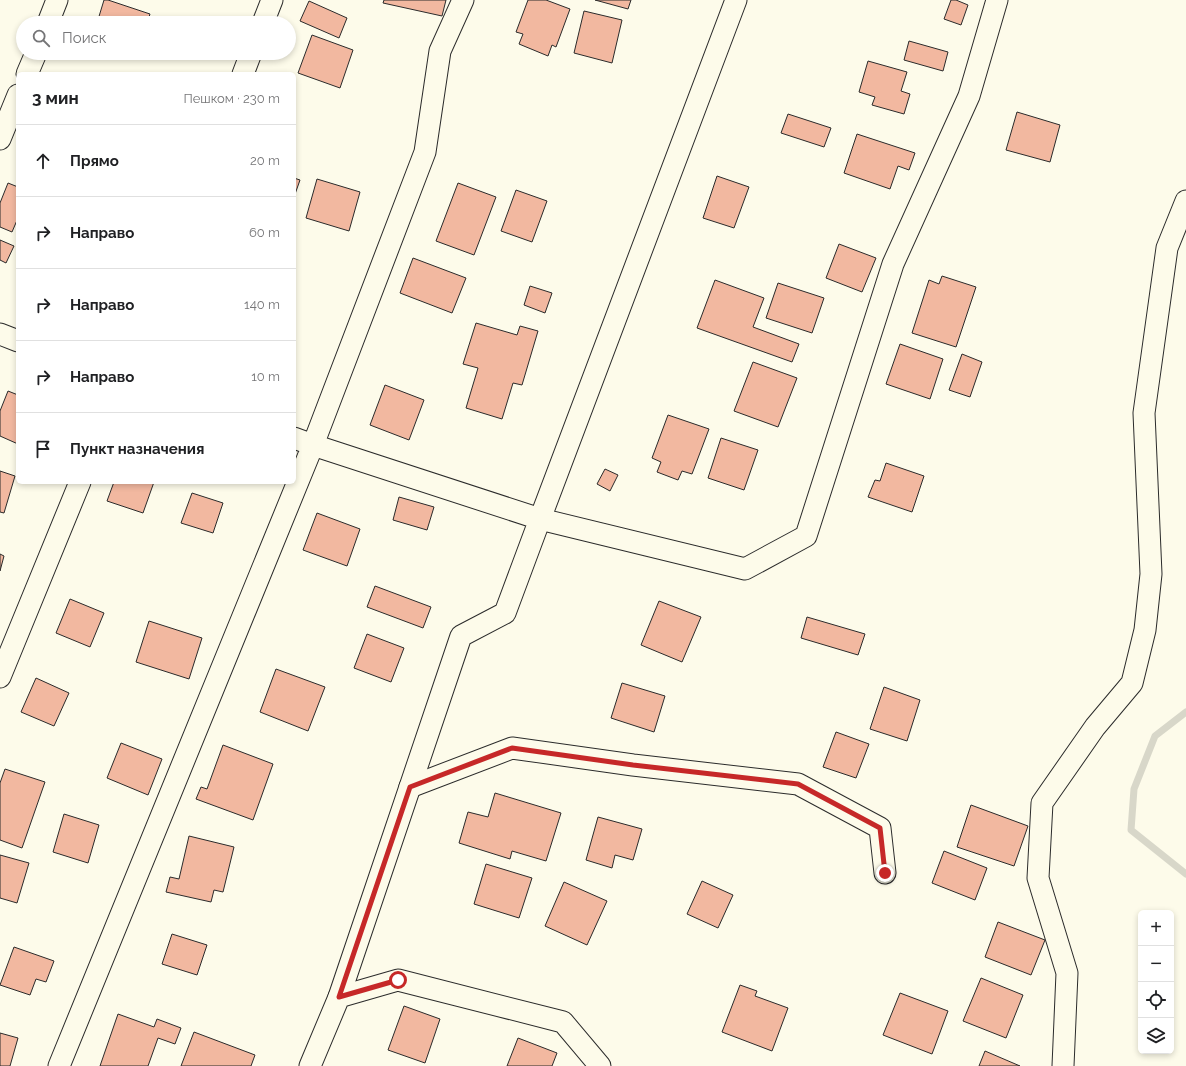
<!DOCTYPE html>
<html lang="ru">
<head>
<meta charset="utf-8">
<style>
  :root { --surface:#fff; --page:#f2f2f2; --text:#202124; --muted:#757577; --line:#e0e0e0 }
  body { margin:0; font-family:Raleway,sans-serif; background:var(--page); color:var(--text) }
  .controls { position:absolute; right:12px; bottom:12px; display:grid; overflow:hidden; border-radius:6px; box-shadow:0 2px 6px #0003 }
  .controls button { width:36px; height:36px; display:grid; place-items:center; padding:0; border:0; border-bottom:1px solid var(--line); background:var(--surface); color:var(--text); font:20px sans-serif }
  .stop { position:absolute; width:12px; height:12px; margin:-9px; border:3px solid #c62828; border-radius:50%; background:#fff }
  .stop.end { background:#c62828; border-color:#fff; box-shadow:0 1px 4px #0008 }
  .list { margin:0; padding:0; list-style:none }
  h2 { display:flex; justify-content:space-between; align-items:center; height:52px; margin:0; padding:0 16px; font-size:17px }
  h2 small { font-size:13px; font-weight:400; color:var(--muted) }
  .list li { display:grid; grid-template-columns:26px 1fr auto; gap:12px; align-items:center; box-sizing:border-box; height:72px; padding:0 16px; border-top:1px solid var(--line) }
  .list b { display:block; font-size:15px; white-space:nowrap }
  .list em { font-size:13px; font-style:normal; color:var(--muted) }
  .icon { flex:none; width:22px; height:22px; fill:none; stroke:currentColor; stroke-width:2; stroke-linecap:round; stroke-linejoin:round }
  .map { position:relative; flex:none; width:1186px; height:1066px; overflow:hidden }
  .search { position:absolute; background:var(--surface); box-shadow:0 2px 6px #0003; left:16px; top:16px; width:280px; height:44px; display:flex; align-items:center; gap:10px; box-sizing:border-box; padding:0 14px; border-radius:22px; color:var(--muted); font-size:15px }
  .panel { position:absolute; background:var(--surface); box-shadow:0 2px 6px #0003; left:16px; top:72px; width:280px; height:412px; border-radius:6px }
  .map>svg:first-child { display:block }
  .lines { fill:none; stroke-linecap:round; stroke-linejoin:round }
  .stream { stroke:#d8d7c9; stroke-width:7 }
  .building { fill:#f2b8a0; stroke:#2b2b2b }
  .street-casing { stroke:#2b2b2b; stroke-width:23 }
  .street { stroke:#fdfbea; stroke-width:21 }
  .route { stroke:#c62828; stroke-width:5 }
</style>
</head>
<body>
<div class="map">
<svg width="1186" height="1066" viewBox="0 0 1186 1066">
  <rect width="100%" height="100%" fill="#fdfbea"/>
  <g class="lines">
    <path class="stream" d="M1186,712L1155,736L1134,789L1131,830L1186,874"/>
  </g>
  <g class="building">
    <path d="M104,0H108L150,14L147,23H97Z"/>
    <path d="M384,0H446L442,16L383,3Z"/>
    <path d="M528,0H546L570,9L556,47L552,45L548,56L519,44L523,34L516,32Z"/>
    <path d="M595,0H631L628,9Z"/>
    <path d="M951,0H956L968,5L961,25L944,19Z"/>
    <path d="M309,1L347,18L339,38L300,21Z"/>
    <path d="M584,11L622,20L612,63L574,53Z"/>
    <path d="M312,35L353,50L340,88L298,73Z"/>
    <path d="M909,41L948,52L943,71L904,60Z"/>
    <path d="M868,61L907,72L901,91L910,94L904,114L872,105L875,97L859,92Z"/>
    <path d="M1017,112L1060,125L1050,162L1006,150Z"/>
    <path d="M788,114L831,128L824,147L781,133Z"/>
    <path d="M857,134L915,153L909,170L898,166L890,189L844,173Z"/>
    <path d="M717,176L749,187L734,228L703,218Z"/>
    <path d="M294,178L300,180L294,197Z"/>
    <path d="M317,179L360,192L349,231L306,218Z"/>
    <path d="M8,183L18,187V218L12,232L0,227V203Z"/>
    <path d="M458,183L496,197L474,255L436,241Z"/>
    <path d="M516,190L547,201L532,242L501,231Z"/>
    <path d="M0,240L14,246L6,263L0,260Z"/>
    <path d="M839,244L876,258L862,292L826,278Z"/>
    <path d="M413,258L466,278L452,313L400,293Z"/>
    <path d="M942,276L976,287L956,347L912,333L929,280L939,284Z"/>
    <path d="M715,280L764,298L753,327L799,344L792,362L697,328Z"/>
    <path d="M778,283L824,298L812,333L766,318Z"/>
    <path d="M530,286L552,293L545,313L524,305Z"/>
    <path d="M476,323L517,335L520,326L538,331L522,385L513,383L502,419L466,408L478,368L463,364Z"/>
    <path d="M900,344L943,359L930,399L886,384Z"/>
    <path d="M962,354L982,362L970,397L949,390Z"/>
    <path d="M753,362L797,378L778,427L734,411Z"/>
    <path d="M385,385L424,400L409,440L370,425Z"/>
    <path d="M8,391L18,395V444L0,436V411Z"/>
    <path d="M668,415L709,429L692,474L682,471L678,480L657,472L661,462L652,458Z"/>
    <path d="M721,438L758,450L744,490L708,478Z"/>
    <path d="M886,463L924,476L912,512L868,497L875,480L880,481Z"/>
    <path d="M605,469L618,475L610,491L597,484Z"/>
    <path d="M0,471L15,476L4,513L0,512Z"/>
    <path d="M114,482H154L143,513L107,501Z"/>
    <path d="M192,493L223,503L213,533L181,523Z"/>
    <path d="M399,497L434,507L427,530L393,520Z"/>
    <path d="M317,513L360,529L347,566L303,550Z"/>
    <path d="M0,554L4,556L0,571Z"/>
    <path d="M375,586L431,607L423,628L367,607Z"/>
    <path d="M70,599L104,613L90,647L56,633Z"/>
    <path d="M659,601L701,617L682,662L641,645Z"/>
    <path d="M807,617L865,634L858,655L801,638Z"/>
    <path d="M149,621L202,638L189,679L136,662Z"/>
    <path d="M367,634L404,648L391,682L354,668Z"/>
    <path d="M276,669L325,687L308,731L260,712Z"/>
    <path d="M36,678L69,693L54,726L21,712Z"/>
    <path d="M622,683L665,696L654,732L611,718Z"/>
    <path d="M884,687L920,700L907,741L870,729Z"/>
    <path d="M836,732L869,744L856,778L823,767Z"/>
    <path d="M121,743L162,759L148,795L107,778Z"/>
    <path d="M223,745L273,764L253,820L196,799L201,787L207,789Z"/>
    <path d="M5,769L45,782L22,848L0,840V783Z"/>
    <path d="M495,793L561,813L546,861L512,851L510,859L459,843L468,812L488,817Z"/>
    <path d="M971,805L1028,826L1014,866L957,847Z"/>
    <path d="M64,814L99,825L88,863L53,852Z"/>
    <path d="M598,817L642,829L633,860L615,855L612,868L586,860Z"/>
    <path d="M189,836L234,847L223,892L214,890L211,902L166,892L170,877L179,879Z"/>
    <path d="M944,851L987,868L975,900L932,883Z"/>
    <path d="M0,855L29,863L17,903L0,898Z"/>
    <path d="M486,864L532,878L519,918L474,904Z"/>
    <path d="M702,881L733,895L718,928L687,914Z"/>
    <path d="M564,882L607,901L587,945L545,926Z"/>
    <path d="M998,922L1045,940L1031,975L985,957Z"/>
    <path d="M172,934L207,945L197,975L162,964Z"/>
    <path d="M14,947L54,961L46,982L36,979L30,995L0,985Z"/>
    <path d="M981,978L1023,995L1006,1038L963,1021Z"/>
    <path d="M740,985L757,991L755,996L788,1008L772,1051L722,1032Z"/>
    <path d="M900,993L948,1011L932,1054L883,1035Z"/>
    <path d="M404,1006L440,1019L425,1063L388,1050Z"/>
    <path d="M118,1014L154,1027L157,1019L181,1028L175,1044L158,1038L148,1066H100Z"/>
    <path d="M194,1032L255,1055L251,1066H181Z"/>
    <path d="M0,1033L18,1038L10,1066H0Z"/>
    <path d="M518,1038L557,1053L552,1066H507Z"/>
    <path d="M985,1051L1020,1066H979Z"/>
  </g>
  <g class="lines">
    <g class="street-casing">
      <g id="street">
        <path d="M736,0L540,519L745,569L806,536L893,264L969,96L997,0"/>
        <path d="M48,23L57,0"/>
        <path d="M263,23L272,0"/>
        <path d="M27,74L36,53"/>
        <path d="M243,74L251,53"/>
        <path d="M0,139L18,95"/>
        <path d="M0,334L18,341"/>
        <path d="M0,677L80,482"/>
        <path d="M410,787L512,748L633,765L798,784L880,828L885,873"/>
        <path d="M339,997L461,636L505,613L540,519L313,445L425,152L440,51L463,0"/>
        <path d="M59,1066L313,445L294,438"/>
        <path d="M310,1066L339,997L398,980L563,1022L600,1066"/>
        <path d="M1063,1066L1067,973L1038,878L1042,803L1095,727L1132,683L1145,630L1151,574L1144,413L1167,248L1186,201"/>
      </g>
    </g>
    <use href="#street" class="street"/>
  </g>
  <g class="lines">
    <path class="route" d="M398,980L339,997L410,787L512,748L633,765L798,784L880,828L885,873"/>
  </g>
</svg>
<div class="controls">
<button>+</button>
<button>−</button>
<button><svg class="icon" aria-label="locate" viewBox="0 0 24 24"><circle cx="12" cy="12" r="6"/><path d="M12 2v4M12 18v4M2 12h4M18 12h4"/></svg></button>
<button><svg class="icon" aria-label="layers" viewBox="0 0 24 24"><path d="M12 4l9 5-9 5-9-5zM3 14l9 5 9-5"/></svg></button>
</div>
<div class="stop" style="left:398px;top:980px"></div>
<div class="stop end" style="left:885px;top:873px"></div>
<div class="search"><svg class="icon" aria-label="search" viewBox="0 0 24 24"><circle cx="10" cy="10" r="6"/><path d="M15 15l6 6"/></svg>Поиск</div>
<section class="panel">
<h2>3 мин<small>Пешком · 230 m</small></h2>
<ul class="list">
<li><svg class="icon" aria-label="ahead" viewBox="0 0 24 24"><path d="M12 20V5M6 11l6-6 6 6"/></svg><div><b>Прямо</b></div><em>20 m</em></li>
<li><svg class="icon" aria-label="right" viewBox="0 0 24 24"><path d="M7 20v-9h11M14 6l5 5-5 5"/></svg><div><b>Направо</b></div><em>60 m</em></li>
<li><svg class="icon" aria-label="right" viewBox="0 0 24 24"><path d="M7 20v-9h11M14 6l5 5-5 5"/></svg><div><b>Направо</b></div><em>140 m</em></li>
<li><svg class="icon" aria-label="right" viewBox="0 0 24 24"><path d="M7 20v-9h11M14 6l5 5-5 5"/></svg><div><b>Направо</b></div><em>10 m</em></li>
<li><svg class="icon" aria-label="arrive" viewBox="0 0 24 24"><path d="M6 21V4h12l-3 4 3 4H6"/></svg><div><b>Пункт назначения</b></div></li>
</ul>
</section>
</div>
</body>
</html>
